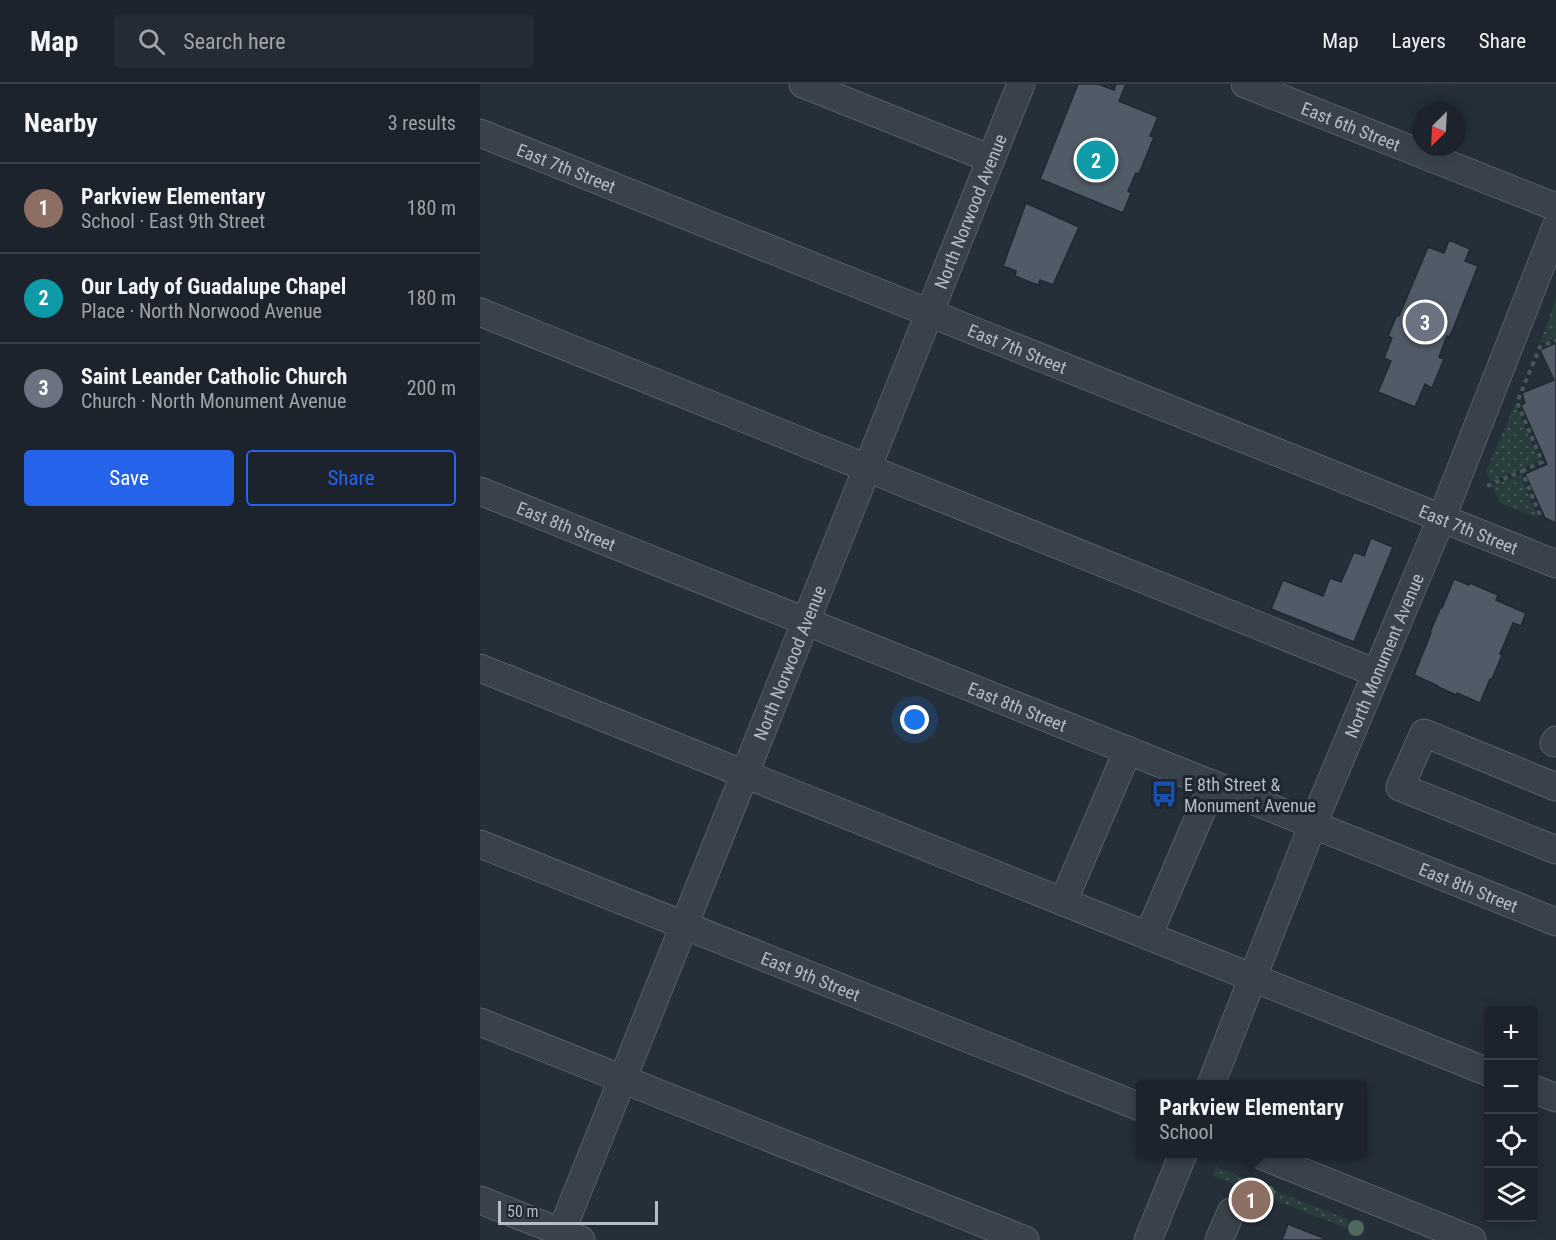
<!DOCTYPE html>
<html lang="en">
<head>
<meta charset="utf-8">
<style>
  :root { --surface:#1c232c; --page:#252b34; --text:#f1f3f6; --muted:#a0a4a9; --line:#3a4048; --accent:#2563eb }
  body { margin:0; font-family:"Roboto Condensed",sans-serif; background:var(--page); color:var(--text) }
  .controls { position:absolute; right:18px; bottom:18px; display:grid; overflow:hidden; border-radius:6px; box-shadow:0 3px 15px #0003 }
  .controls button { width:54px; height:54px; display:grid; place-items:center; padding:0; border:0; border-bottom:2px solid var(--line); background:var(--surface); color:var(--text); font:30px sans-serif }
  .compass { position:absolute; left:932px; top:18px; width:54px; height:54px; border-radius:50%; background:var(--surface); box-shadow:0 3px 15px #0003; rotate:204deg }
  .scale { position:absolute; left:18px; bottom:15px; width:160px; box-sizing:border-box; padding-left:6px; border:3px solid #b4bcc6; border-top:0; font-size:16px; line-height:21px; white-space:nowrap; color:#b4bcc6; -webkit-text-stroke:4px #1e262f; paint-order:stroke }
  .you { position:absolute; left:435px; top:636px; width:21px; height:21px; margin:-15px; border:4px solid #fff; border-radius:50%; background:#1a73e8; box-shadow:0 0 0 9px #1a73e833 }
  .badge { display:grid; place-items:center; width:39px; height:39px; border-radius:50%; background:var(--accent); color:#fff; font-size:20px; font-weight:700 }
  .pin { position:absolute; translate:-50% -50%; border:3px solid #fff; box-shadow:0 2px 6px #0006 }
  .popup { position:absolute; left:656px; top:996px; width:231px; height:78px; box-sizing:border-box; display:grid; place-content:center; border-radius:6px; background:var(--surface); filter:drop-shadow(0 2px 4px #0005); font-size:20px; white-space:nowrap; color:var(--muted) }
  .popup b { font-size:22px; color:var(--text) }
  .popup::after { content:''; position:absolute; left:50%; top:100%; margin-left:-12px; border:12px solid transparent; border-top-color:var(--surface) }
  .list { margin:0; padding:0; list-style:none }
  h2 { display:flex; justify-content:space-between; align-items:center; height:78px; margin:0; padding:0 24px; font-size:26px }
  h2 small { font-size:20px; font-weight:400; color:var(--muted) }
  .list li { display:grid; grid-template-columns:39px 1fr auto; gap:18px; align-items:center; box-sizing:border-box; height:90px; padding:0 24px; border-top:2px solid var(--line) }
  .list b { display:block; font-size:22px; white-space:nowrap }
  .list p { margin:0; font-size:20px; white-space:nowrap; color:var(--muted) }
  .list em { font-size:20px; font-style:normal; color:var(--muted) }
  .actions { display:flex; gap:12px; padding:18px 24px }
  .actions a { flex:1; padding:14px 0; border:2px solid var(--accent); border-radius:6px; text-align:center; font-size:21px; color:var(--accent) }
  .actions .main { background:var(--accent); color:#fff }
  .icon { flex:none; width:33px; height:33px; fill:none; stroke:currentColor; stroke-width:2; stroke-linecap:round; stroke-linejoin:round }
  .map { position:relative; flex:none; width:1076px; height:1156px; overflow:hidden }
  header { display:flex; align-items:center; gap:36px; box-sizing:border-box; height:84px; padding:0 30px; background:var(--surface); border-bottom:2px solid var(--line) }
  header strong { font-size:28px }
  nav { display:flex; gap:33px; margin-inline-start:auto; font-size:21px }
  .search { width:420px; height:54px; background:var(--page); display:flex; align-items:center; gap:15px; box-sizing:border-box; padding:0 21px; border-radius:6px; color:var(--muted); font-size:22px }
  main { display:flex }
  aside { flex:1; background:var(--surface) }
  .map>svg:first-child { display:block }
  .green { fill:url(#green-dots) }
  .building { fill:#515b68; stroke:#202831; stroke-width:1.5 }
  .lines { fill:none; stroke-linecap:round; stroke-linejoin:round }
  .minor-casing { stroke:#575f68; stroke-width:29 }
  .path { stroke:#47585a; stroke-width:4; stroke-dasharray:4.5 4.5; stroke-linecap:butt }
  .minor { stroke:#39414a; stroke-width:27 }
  .tree { fill:#51695e }
  .labels { text-anchor:middle; dominant-baseline:central; stroke-width:6; stroke-linejoin:round; paint-order:stroke }
  .street-label { font-size:18px; fill:#b4bcc6; stroke:#1e262f }
  .poi-label { font-size:18px; fill:#b4bcc6; stroke:#1e262f; text-anchor:start }
</style>
</head>
<body>
<header>
<strong>Map</strong>
<div class="search"><svg class="icon" aria-label="search" viewBox="0 0 24 24"><circle cx="10" cy="10" r="6"/><path d="M15 15l6 6"/></svg>Search here</div>
<nav><a>Map</a><a>Layers</a><a>Share</a></nav>
</header>
<main>
<aside>
<h2>Nearby<small>3 results</small></h2>
<ul class="list">
<li><span class="badge" style="background:#8d6e63">1</span><div><b>Parkview Elementary</b><p>School · East 9th Street</p></div><em>180 m</em></li>
<li><span class="badge" style="background:#0f9aa8">2</span><div><b>Our Lady of Guadalupe Chapel</b><p>Place · North Norwood Avenue</p></div><em>180 m</em></li>
<li><span class="badge" style="background:#6b7280">3</span><div><b>Saint Leander Catholic Church</b><p>Church · North Monument Avenue</p></div><em>200 m</em></li>
</ul>
<div class="actions"><a class="main">Save</a><a>Share</a></div>
</aside>
<div class="map">
<svg width="1076" height="1156" viewBox="0 0 1076 1156">
  <defs>
    <pattern id="green-dots" width="8" height="8" patternUnits="userSpaceOnUse" patternTransform="scale(1.5)"><rect width="8" height="8" fill="#2a3d3d"/><path d="M2 2h.1M6 6h.1" fill="none" stroke="#465758" stroke-width="1.8" stroke-linecap="round"/></pattern>
  </defs>
  <rect width="100%" height="100%" fill="#252f3a"/>
  <g class="green">
    <path d="M1076,215V253L1059,260C1066,245 1070,230 1076,215Z"/>
    <path d="M1035,320L1059,377L1011,398L1006,388Z"/>
    <path d="M1040,391L1058,434L1020,419L1012,402Z"/>
    <path d="M736,1083L869,1136L866,1144L733,1092Z"/>
  </g>
  <g class="building">
    <path d="M598,0H618L634,6L636,0H646L639,17L678,33L670,52L674,53L659,90L656,89L648,107L651,109L643,129L560,95Z"/>
    <path d="M546,119L599,143L573,201L560,196L558,201L547,197L535,192L536,187L523,182Z"/>
    <path d="M969,156L990,165L985,177L998,182L973,245L969,253L967,252L959,273L964,275L952,304L945,300L935,323L898,308L911,277L904,274L912,254L908,252L917,231L919,232L948,163L964,169Z"/>
    <path d="M1076,259V439L1065,434L1045,390L1067,380L1041,321L1045,319L1042,309L1074,296L1060,266Z"/>
    <path d="M891,454L913,463L874,558L791,525L803,496L843,512L850,494L861,498L874,468L884,472Z"/>
    <path d="M974,495L989,501L990,499L1018,511L1016,516L1046,529L1041,542L1033,539L1020,570L1022,571L1012,595H1010L1000,619L977,609L976,611L958,603V602L934,591L951,549L950,548L961,523L962,524Z"/>
    <path d="M808,1140L848,1156H802Z"/>
  </g>
  <g class="lines">
    <g class="minor-casing">
      <g id="minor">
        <path d="M323,0L511,75"/>
        <path id="s1" d="M765,0L1076,123"/>
        <path id="s2" d="M0,49L1076,480"/>
        <path d="M0,228L896,589"/>
        <path id="s3" d="M0,407L1076,838"/>
        <path d="M0,584L1008,988"/>
        <path d="M1074,659L1076,656"/>
        <path d="M1076,703L944,649L920,703L1076,766"/>
        <path id="s4" d="M0,760L660,1023"/>
        <path d="M583,818L648,666"/>
        <path d="M668,852L733,700"/>
        <path d="M0,938L545,1156"/>
        <path id="s5" d="M731,1000L833,740L962,433L1076,143"/>
        <path d="M1054,1005L1076,1014"/>
        <path d="M778,1070L992,1156"/>
        <path d="M0,1116L101,1156"/>
        <path id="s6" d="M78,1156L541,0"/>
        <path d="M668,1156L703,1070"/>
        <path d="M739,1156L751,1128"/>
      </g>
    </g>
    <g class="path">
      <path d="M1042,387L1062,378L1037,318L1060,263L1076,256"/>
      <path d="M1007,402L1042,387L1061,434"/>
    </g>
    <use href="#minor" class="minor"/>
  </g>
  <g class="tree">
    <circle cx="787" cy="1109" r="8"/>
    <circle cx="876" cy="1144" r="8"/>
  </g>
  <defs>
    <g id="bus-bare" transform="scale(2.07)"><path d="M-5-6H5V4H4V6H2V4H-2V6H-4V4H-5ZM-3.5-4V0h7V-4ZM-3.5 1.2v1.5H-2V1.2ZM2 1.2v1.5H3.5V1.2Z" fill="#1a4fb4" stroke="#1e262f" stroke-width="2.5" paint-order="stroke"/></g>
  </defs>
  <g fill-rule="evenodd">
    <use href="#bus-bare" x="684" y="710"/>
  </g>
  <g class="labels">
    <g class="street-label">
      <text stroke="none"><textPath href="#s1" startOffset="114">East 6th Street</textPath></text>
      <text stroke="none"><textPath href="#s2" startOffset="93">East 7th Street</textPath></text>
      <text stroke="none"><textPath href="#s6" startOffset="1108">North Norwood Avenue</textPath></text>
      <text stroke="none"><textPath href="#s2" startOffset="579">East 7th Street</textPath></text>
      <text stroke="none"><textPath href="#s3" startOffset="93">East 8th Street</textPath></text>
      <text stroke="none"><textPath href="#s2" startOffset="1065">East 7th Street</textPath></text>
      <text stroke="none"><textPath href="#s5" startOffset="462">North Monument Avenue</textPath></text>
      <text stroke="none"><textPath href="#s6" startOffset="622">North Norwood Avenue</textPath></text>
      <text stroke="none"><textPath href="#s3" startOffset="579">East 8th Street</textPath></text>
      <text stroke="none"><textPath href="#s3" startOffset="1065">East 8th Street</textPath></text>
      <text stroke="none"><textPath href="#s4" startOffset="356">East 9th Street</textPath></text>
    </g>
    <g class="poi-label">
      <text x="704" y="700">E 8th Street &amp;<tspan x="704" dy="21">Monument Avenue</tspan></text>
    </g>
  </g>
</svg>
<div class="controls">
<button>+</button>
<button>−</button>
<button><svg class="icon" aria-label="locate" viewBox="0 0 24 24"><circle cx="12" cy="12" r="6"/><path d="M12 2v4M12 18v4M2 12h4M18 12h4"/></svg></button>
<button><svg class="icon" aria-label="layers" viewBox="0 0 24 24"><path d="M12 4l9 5-9 5-9-5zM3 14l9 5 9-5"/></svg></button>
</div>
<svg class="compass" viewBox="-18 -18 36 36"><path d="M0-13l5 13h-10z" fill="#e53935"/><path d="M0 13l5-13h-10z" fill="#a0a4a9"/></svg>
<div class="scale">50 m</div>
<div class="you"></div>
<div class="pin badge" style="left:771px;top:1116px;background:#8d6e63">1</div>
<div class="popup"><b>Parkview Elementary</b>School</div>
<div class="pin badge" style="left:616px;top:76px;background:#0f9aa8">2</div>
<div class="pin badge" style="left:945px;top:238px;background:#6b7280">3</div>
</div>
</main>
</body>
</html>
